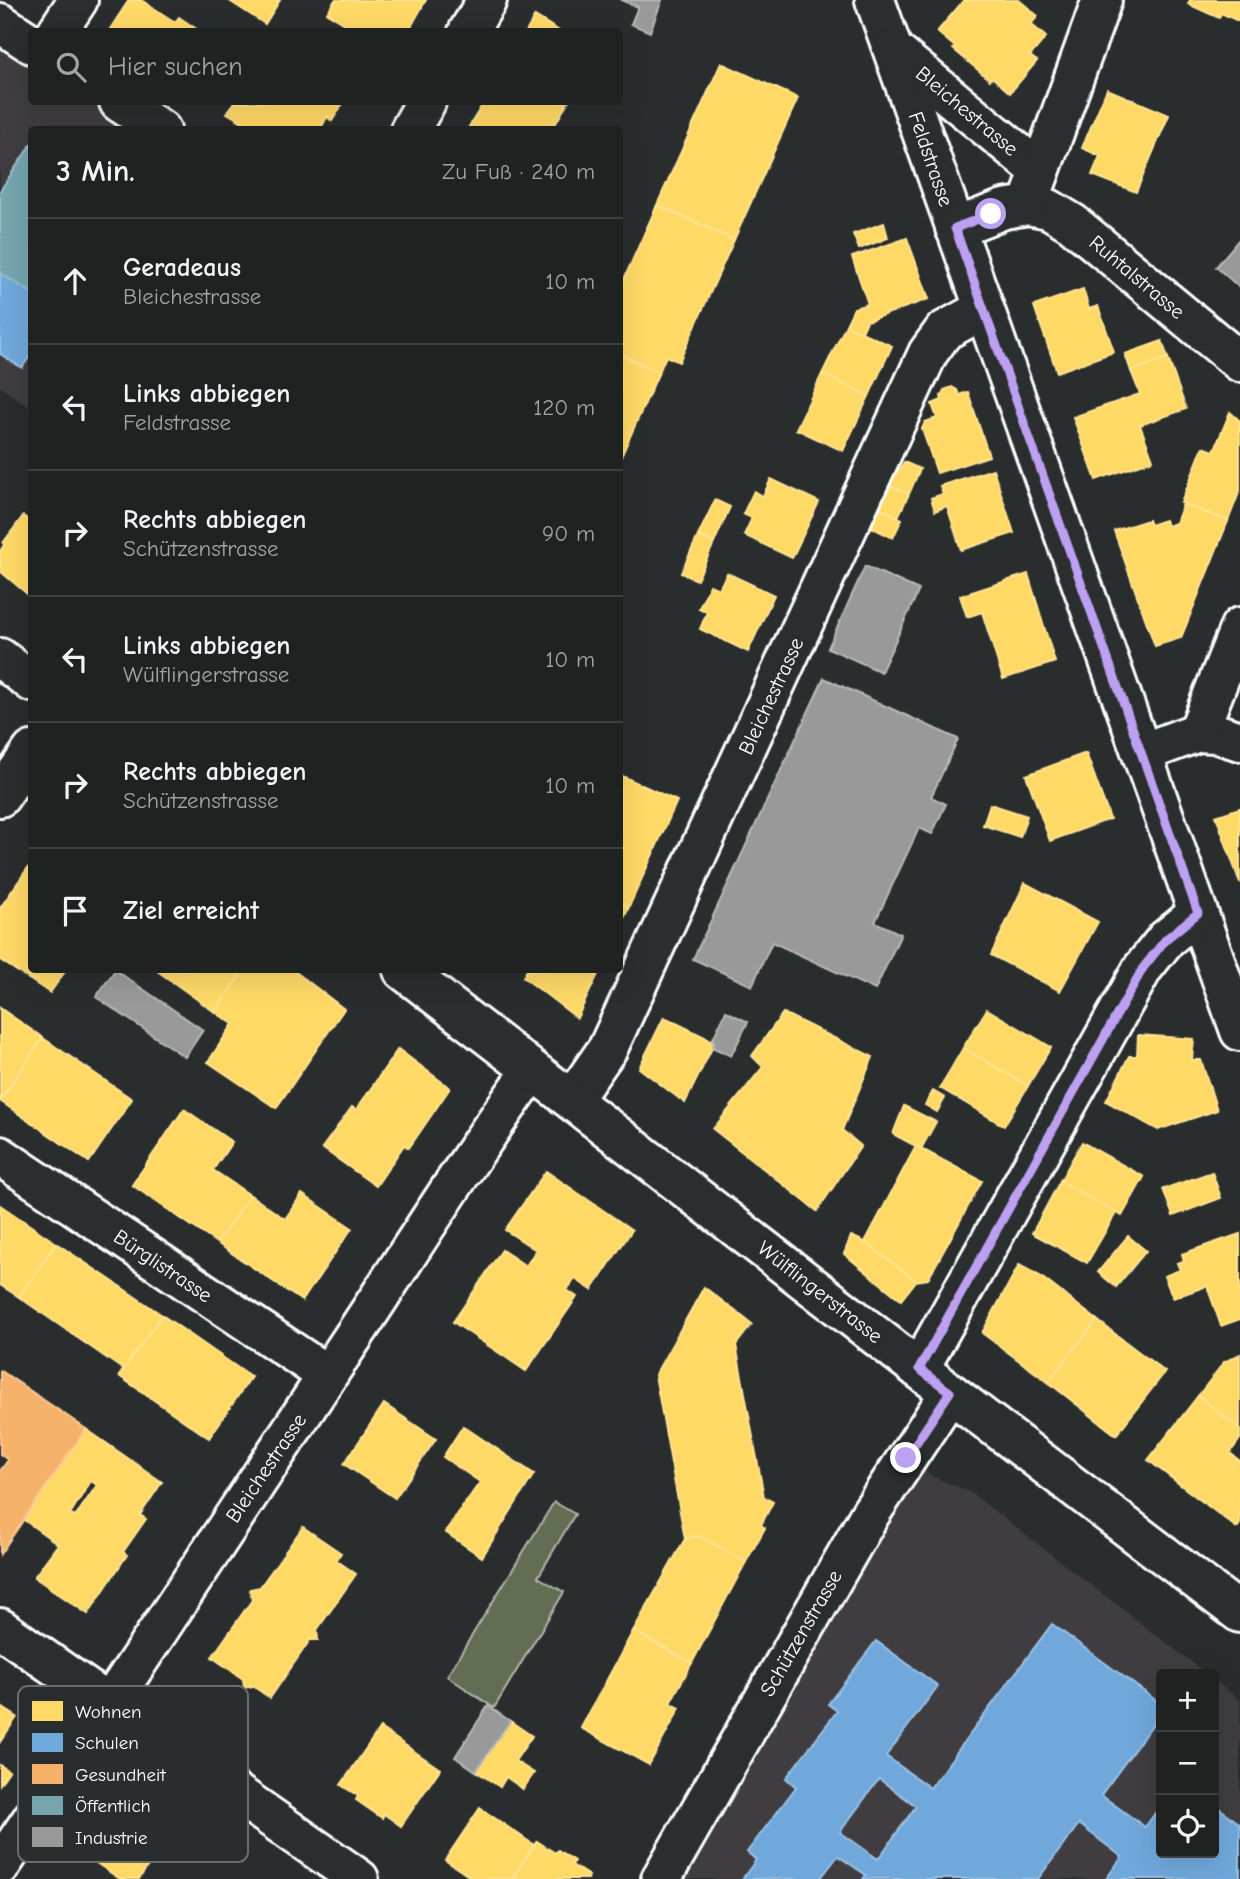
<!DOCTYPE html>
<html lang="de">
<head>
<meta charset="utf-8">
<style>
  :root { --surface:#202222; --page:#2d2f2f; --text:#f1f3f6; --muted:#a2a4a5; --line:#3d3f40 }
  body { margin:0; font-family:"Comic Neue",sans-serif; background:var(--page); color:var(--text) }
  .controls { position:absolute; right:21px; bottom:21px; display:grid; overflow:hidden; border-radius:7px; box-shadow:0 7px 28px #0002 }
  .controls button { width:63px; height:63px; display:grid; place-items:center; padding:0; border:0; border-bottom:2px solid var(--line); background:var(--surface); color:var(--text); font:35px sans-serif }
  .stop { position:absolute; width:21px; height:21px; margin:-16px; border:5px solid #bca0f2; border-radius:50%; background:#fff }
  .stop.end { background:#bca0f2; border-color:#fff; box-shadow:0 2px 7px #0008 }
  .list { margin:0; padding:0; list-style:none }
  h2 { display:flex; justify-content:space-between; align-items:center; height:91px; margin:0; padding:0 28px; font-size:30px }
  h2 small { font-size:23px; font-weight:400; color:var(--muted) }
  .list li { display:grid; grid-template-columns:46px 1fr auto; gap:21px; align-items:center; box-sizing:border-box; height:126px; padding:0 28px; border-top:2px solid var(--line) }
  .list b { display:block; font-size:26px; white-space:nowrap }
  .list p { margin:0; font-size:23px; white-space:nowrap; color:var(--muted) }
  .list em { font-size:23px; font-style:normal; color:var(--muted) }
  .icon { flex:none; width:38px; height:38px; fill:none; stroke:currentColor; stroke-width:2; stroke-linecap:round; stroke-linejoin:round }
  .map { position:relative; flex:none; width:1240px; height:1879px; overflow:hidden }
  .search { position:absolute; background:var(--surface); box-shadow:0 7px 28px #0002; left:28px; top:28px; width:595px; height:77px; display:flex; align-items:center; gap:18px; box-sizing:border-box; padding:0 24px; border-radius:7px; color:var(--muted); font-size:26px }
  .panel { position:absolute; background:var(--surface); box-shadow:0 7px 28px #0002; left:28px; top:126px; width:595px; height:847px; border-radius:7px }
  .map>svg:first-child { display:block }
  .built { fill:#3f3c3f }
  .green { fill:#626d53; stroke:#b0b6a9; stroke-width:2 }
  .homes { fill:#ffd966; stroke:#ffe494; stroke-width:2; fill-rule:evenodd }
  .schools { fill:#6fa8dc; stroke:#9ac2e6; stroke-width:2; fill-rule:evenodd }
  .health { fill:#f6b26b; stroke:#f9c997; stroke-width:2 }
  .public { fill:#76a5af; stroke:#9fc0c7; stroke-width:2 }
  .industry { fill:#999; stroke:#b8b8b8; stroke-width:2 }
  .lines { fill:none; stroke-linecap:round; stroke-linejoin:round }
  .minor-casing { stroke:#fff; stroke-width:44 }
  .major-casing { stroke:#fff; stroke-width:44 }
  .minor { stroke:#2a2d2e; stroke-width:38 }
  .major { stroke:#2a2d2e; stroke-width:38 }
  .route { stroke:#bca0f2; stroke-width:9 }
  .labels { text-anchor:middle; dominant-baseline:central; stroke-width:7; stroke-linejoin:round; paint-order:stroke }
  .street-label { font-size:21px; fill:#fff; stroke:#2a2d2e }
  .key { fill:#2a2d2e; stroke:#6a6c6d; stroke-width:2 }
  .key-label { font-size:19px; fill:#fff }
</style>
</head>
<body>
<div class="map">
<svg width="1240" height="1879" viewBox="0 0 1240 1879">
  <rect width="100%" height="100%" fill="#2a2d2e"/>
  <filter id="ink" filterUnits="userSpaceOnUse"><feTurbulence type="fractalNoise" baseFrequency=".0143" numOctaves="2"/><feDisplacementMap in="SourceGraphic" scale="14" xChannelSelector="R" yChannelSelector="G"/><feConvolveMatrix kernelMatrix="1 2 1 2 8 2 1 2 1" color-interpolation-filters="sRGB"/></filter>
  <g filter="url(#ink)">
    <g class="built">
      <path d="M0,23L31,44L32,102H101L133,129L32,130L31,408L0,387Z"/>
      <path d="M906,1458L934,1477L970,1492L1207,1674H1161V1853H1214V1680L1240,1700V1879H661Z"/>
    </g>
    <path class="green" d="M554,1502L575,1514L538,1577L564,1592L494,1708L447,1676Z"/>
    <g class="homes">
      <path d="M129,0H141L175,22L179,17L201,32H108Z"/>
      <path d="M228,0H280L265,24Z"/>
      <path d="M335,0H426L408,32H358L327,13Z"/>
      <path d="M964,0H1019L1038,16L1031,24L1046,37L1030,56L1037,61L1010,93L992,77L990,80L953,49L955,47L937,32Z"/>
      <path d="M1190,0H1240V22L1221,13L1219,18L1188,4Z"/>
      <path d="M535,16L561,32H526Z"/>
      <path d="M721,63L798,98L734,240L657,205Z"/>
      <path d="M1107,89L1169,115L1136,192L1092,175L1100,156L1082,148Z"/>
      <path d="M234,102H344L332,121L327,117L320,130H256L227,113Z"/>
      <path d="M484,102H568L552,130H467Z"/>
      <path d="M657,205L734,240L679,362L666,356L659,372L620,354V288Z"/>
      <path d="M884,223L888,238L859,249L853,234Z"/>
      <path d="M907,238L929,299L867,321L862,332L846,325L854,308L868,304L852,257Z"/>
      <path d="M1083,289L1089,309L1098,306L1114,352L1057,372L1034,306Z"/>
      <path d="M846,325L892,346L869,396L822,374Z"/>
      <path d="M1162,341L1168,358L1131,371L1125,354Z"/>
      <path d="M620,354L659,372L620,459Z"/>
      <path d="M1168,358L1186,409L1140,425L1153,460L1096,480L1073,417L1140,394L1131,371Z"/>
      <path d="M822,374L869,396L843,451L796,429Z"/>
      <path d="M952,387L957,390L959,395L968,392L989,456L937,473L922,429L925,422L937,418L932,404L942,400L941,396L944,390Z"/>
      <path d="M1230,412L1240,421V490L1228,521L1181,503L1203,447L1214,451Z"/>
      <path d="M904,462L920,469L909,494L886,484L895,466L900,469Z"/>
      <path d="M993,469L1014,533L961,550L947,506L935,511L931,498L943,494L940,486Z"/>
      <path d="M771,479L819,502L792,558L744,535L752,518L743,514L754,491L763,496Z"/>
      <path d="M886,484L909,494L898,517L876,506Z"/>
      <path d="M715,500L730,507L714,543L698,536Z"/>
      <path d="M1183,504L1228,521L1181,638L1155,646L1114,531L1148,520L1150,525L1165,520L1167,526L1176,523Z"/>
      <path d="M876,506L902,519L893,538L867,525Z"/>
      <path d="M23,516L32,522V598L0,571V551L4,545L3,543Z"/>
      <path d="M698,536L714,543L697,580L681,573Z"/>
      <path d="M727,573L774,595L748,652L700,629L707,612L699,608L710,585L719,589Z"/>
      <path d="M1028,574L1055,662L1003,679L982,612L967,617L960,596Z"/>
      <path d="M1086,753L1110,819L1050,841L1026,775Z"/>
      <path d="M620,775L677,801L629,907L620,903Z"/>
      <path d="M990,804L1027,816L1020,837L983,825Z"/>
      <path d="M1240,808V883L1216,816Z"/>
      <path d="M32,862V970H66L50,993L0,960V908Z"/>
      <path d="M1025,883L1098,922L1060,991L991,955Z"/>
      <path d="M620,903L629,907L620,927Z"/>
      <path d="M156,970H244L215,1012Z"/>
      <path d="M244,970H293L344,1009L276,1108L208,1062L233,1024L215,1012Z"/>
      <path d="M527,970H600L577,1018L523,977Z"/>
      <path d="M0,1008L43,1038L0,1100Z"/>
      <path d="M987,1009L1051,1047L1028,1086L963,1048Z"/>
      <path d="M783,1013L873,1057L842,1130L861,1146L817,1211L713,1129L763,1067L752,1056Z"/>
      <path d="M664,1017L715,1042L685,1103L639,1068Z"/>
      <path d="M1138,1035L1194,1039L1192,1060H1201L1217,1110L1158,1130L1106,1101L1129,1056H1137Z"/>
      <path d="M43,1038L132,1099L89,1162L0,1101Z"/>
      <path d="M963,1048L1028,1086L1004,1126L940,1088Z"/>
      <path d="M398,1049L450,1088L409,1148L404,1145L376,1186L322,1148L352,1107L356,1110Z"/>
      <path d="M933,1091L945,1098L937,1112L925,1105Z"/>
      <path d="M904,1106L936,1122L921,1149L893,1134Z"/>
      <path d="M184,1109L232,1142L213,1170L250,1195L217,1243L132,1185Z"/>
      <path d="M1082,1142L1144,1177L1122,1216L1060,1181Z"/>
      <path d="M916,1146L982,1181L928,1279L916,1281L865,1242Z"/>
      <path d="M546,1171L632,1230L592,1290L575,1279L567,1290L577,1297L526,1371L453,1322L502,1250L526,1266L536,1250L505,1230Z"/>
      <path d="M1212,1172L1221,1198L1173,1216L1163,1189Z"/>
      <path d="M1060,1181L1116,1213L1087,1263L1032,1233Z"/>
      <path d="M302,1194L352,1228L302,1301L217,1243L250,1195L285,1219Z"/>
      <path d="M0,1205L56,1243L19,1297L0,1285Z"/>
      <path d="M1240,1234V1319L1221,1326L1207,1286L1173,1298L1164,1276L1180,1270L1177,1263L1184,1261L1182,1254Z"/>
      <path d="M851,1236L865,1242L916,1281L901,1300L844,1254Z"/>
      <path d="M1128,1236L1146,1251L1116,1287L1098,1272Z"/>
      <path d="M56,1243L162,1315L124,1370L19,1297Z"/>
      <path d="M1019,1265L1040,1276L1097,1320L1048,1382L982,1333Z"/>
      <path d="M704,1287L752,1324L736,1345L764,1497L773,1502L761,1525L765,1528L746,1562L699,1536L685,1539L655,1375Z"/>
      <path d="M162,1315L251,1377L209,1438L119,1376Z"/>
      <path d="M1097,1320L1165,1372L1116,1435L1048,1382Z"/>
      <path d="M1240,1354V1429L1198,1396L1224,1362Z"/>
      <path d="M1198,1396L1240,1429V1439L1230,1453L1240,1461V1524L1237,1528L1148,1460Z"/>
      <path d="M384,1404L436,1439L395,1498L344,1464Z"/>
      <path d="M463,1426L534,1474L482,1557L445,1532L480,1482L443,1457Z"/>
      <path d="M86,1429L162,1482L140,1515L146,1519L123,1552L127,1555L88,1614L34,1577L58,1544L24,1520ZM91,1481L97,1485L75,1517L70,1514Z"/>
      <path d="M303,1527L341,1553L336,1560L356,1574L317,1630L318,1640H310L270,1698L253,1686L244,1688L243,1679L212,1657L252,1600L250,1589L260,1587Z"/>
      <path d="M699,1536L746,1562L692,1663L633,1631L685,1539Z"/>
      <path d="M633,1631L692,1663L670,1703L680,1708L649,1765L581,1728Z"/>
      <path d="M0,1706L17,1717L0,1742Z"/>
      <path d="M510,1721L532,1736L515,1761L534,1773L523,1789L506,1777L500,1787L476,1771Z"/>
      <path d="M380,1728L440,1769L401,1826L384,1814L382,1818L356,1800L358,1796L341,1785Z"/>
      <path d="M0,1765L9,1771L0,1784Z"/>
      <path d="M123,1790L175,1826L139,1879H120L80,1852Z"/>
      <path d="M480,1808L534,1845L512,1879H473L445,1860Z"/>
      <path d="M537,1841L555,1853L558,1850L574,1861L572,1865L589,1876L587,1879H512Z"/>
    </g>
    <g class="schools">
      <path d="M32,143V353L22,368L0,354V191Z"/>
      <path d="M1052,1624L1161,1704V1713L1101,1795L1145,1827L1161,1805V1853H1214V1804L1240,1824V1879H1106L1122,1857L1079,1824L1038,1879H863L866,1875L838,1856L820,1879H742L756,1860L747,1852L796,1787L786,1778L837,1711L828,1704L876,1641L938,1686L886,1756L930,1788ZM879,1779L916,1806L878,1859L840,1832Z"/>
    </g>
    <path class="health" d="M0,1370L86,1429L0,1554V1471L8,1460L0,1454Z"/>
    <path class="public" d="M32,143V293L0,273V191Z"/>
    <g class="industry">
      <path d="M621,0H662L650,32L631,24L638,7Z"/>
      <path d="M1240,238V288L1216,267Z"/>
      <path d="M865,566L919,590L881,672L828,648Z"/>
      <path d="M824,678L958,739L931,797L946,804L932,834L919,828L875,922L901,934L875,990L772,942L752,986L693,959Z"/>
      <path d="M115,970L203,1030L185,1057L96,997Z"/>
      <path d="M726,1011L748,1022L731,1056L712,1047L715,1042L712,1041Z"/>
      <path d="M488,1706L510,1721L476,1771L455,1757Z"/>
    </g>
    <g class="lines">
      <g class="minor-casing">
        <g id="minor">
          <path d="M875,0L1240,1031"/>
          <path d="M0,23L32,44"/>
          <path d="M57,32L78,0"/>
          <path d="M468,32L487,0"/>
          <path d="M893,50L1040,171"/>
          <path d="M119,102L161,130"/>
          <path d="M410,130L426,102"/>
          <path d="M1028,205L1049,209L1072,223L1240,362"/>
          <path d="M955,228L1004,209L1028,205L1102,0"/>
          <path d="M1198,732L1215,733L1240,741"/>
          <path d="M1142,753L1198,732L1240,627"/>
          <path d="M0,797L32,751"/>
          <path d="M572,1100L608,1048L928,353L944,331L984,309"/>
          <path d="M0,1156L327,1375"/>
          <path d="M919,1369L1143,968L1166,939L1198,913"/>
          <path d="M0,1628L359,1879"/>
          <path d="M0,1866C123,1687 241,1505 361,1325C417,1240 472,1153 532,1071"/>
          <path d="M661,1879L870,1514L950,1393"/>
        </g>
      </g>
      <g class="major-casing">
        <g id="major">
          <path d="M0,658L32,682"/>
          <path d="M403,970L919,1369L1240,1613"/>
        </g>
      </g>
      <use href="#minor" class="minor"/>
      <use href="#major" class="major"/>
    </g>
  </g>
  <g class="lines" filter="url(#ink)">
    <path class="route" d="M906,1458L950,1392L919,1369L1143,968L1166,939L1198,913L955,228L991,214"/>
  </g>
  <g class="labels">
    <g class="street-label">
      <text transform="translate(967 111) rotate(40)">Bleichestrasse</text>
      <text transform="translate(931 159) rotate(71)">Feldstrasse</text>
      <text transform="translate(1137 277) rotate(40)">Ruhtalstrasse</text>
      <text transform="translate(771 696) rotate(-65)">Bleichestrasse</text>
      <text transform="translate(163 1266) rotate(34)">Bürglistrasse</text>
      <text transform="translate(820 1292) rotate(38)">Wülflingerstrasse</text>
      <text transform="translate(266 1468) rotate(-56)">Bleichestrasse</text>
      <text transform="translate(801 1633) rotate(-60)">Schützenstrasse</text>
    </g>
  </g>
  <rect x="18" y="1686" width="230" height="176" rx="10" class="key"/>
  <rect x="32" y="1701" width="31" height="20" fill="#ffd966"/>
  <rect x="32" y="1733" width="31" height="19" fill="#6fa8dc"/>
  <rect x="32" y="1764" width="31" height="20" fill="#f6b26b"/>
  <rect x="32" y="1796" width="31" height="19" fill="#76a5af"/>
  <rect x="32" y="1827" width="31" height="20" fill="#999"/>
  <g class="key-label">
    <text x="75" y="1718">Wohnen</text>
    <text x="75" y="1749">Schulen</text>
    <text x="75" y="1781">Gesundheit</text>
    <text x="75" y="1812">Öffentlich</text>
    <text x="75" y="1844">Industrie</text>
  </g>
</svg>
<div class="controls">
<button>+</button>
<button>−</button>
<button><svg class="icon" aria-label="locate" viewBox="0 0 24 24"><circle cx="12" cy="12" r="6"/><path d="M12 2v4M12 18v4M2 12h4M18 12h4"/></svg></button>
</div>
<div class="stop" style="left:991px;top:214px"></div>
<div class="stop end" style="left:906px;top:1458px"></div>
<div class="search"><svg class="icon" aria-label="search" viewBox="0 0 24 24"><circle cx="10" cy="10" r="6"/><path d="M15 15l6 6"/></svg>Hier suchen</div>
<section class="panel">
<h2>3 Min.<small>Zu Fuß · 240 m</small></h2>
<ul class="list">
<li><svg class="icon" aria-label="ahead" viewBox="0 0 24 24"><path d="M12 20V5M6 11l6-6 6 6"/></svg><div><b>Geradeaus</b><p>Bleichestrasse</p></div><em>10 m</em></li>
<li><svg class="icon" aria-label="left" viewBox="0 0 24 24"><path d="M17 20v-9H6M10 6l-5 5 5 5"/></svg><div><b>Links abbiegen</b><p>Feldstrasse</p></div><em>120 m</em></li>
<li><svg class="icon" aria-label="right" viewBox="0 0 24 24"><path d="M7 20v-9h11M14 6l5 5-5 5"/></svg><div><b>Rechts abbiegen</b><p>Schützenstrasse</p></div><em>90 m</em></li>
<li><svg class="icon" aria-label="left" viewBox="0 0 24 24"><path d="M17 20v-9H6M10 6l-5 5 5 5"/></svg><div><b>Links abbiegen</b><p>Wülflingerstrasse</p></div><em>10 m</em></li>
<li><svg class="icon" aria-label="right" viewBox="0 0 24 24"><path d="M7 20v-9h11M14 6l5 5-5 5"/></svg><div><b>Rechts abbiegen</b><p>Schützenstrasse</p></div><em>10 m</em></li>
<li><svg class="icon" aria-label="arrive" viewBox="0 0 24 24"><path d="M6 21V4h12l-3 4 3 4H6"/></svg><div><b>Ziel erreicht</b></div></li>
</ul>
</section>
</div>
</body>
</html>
